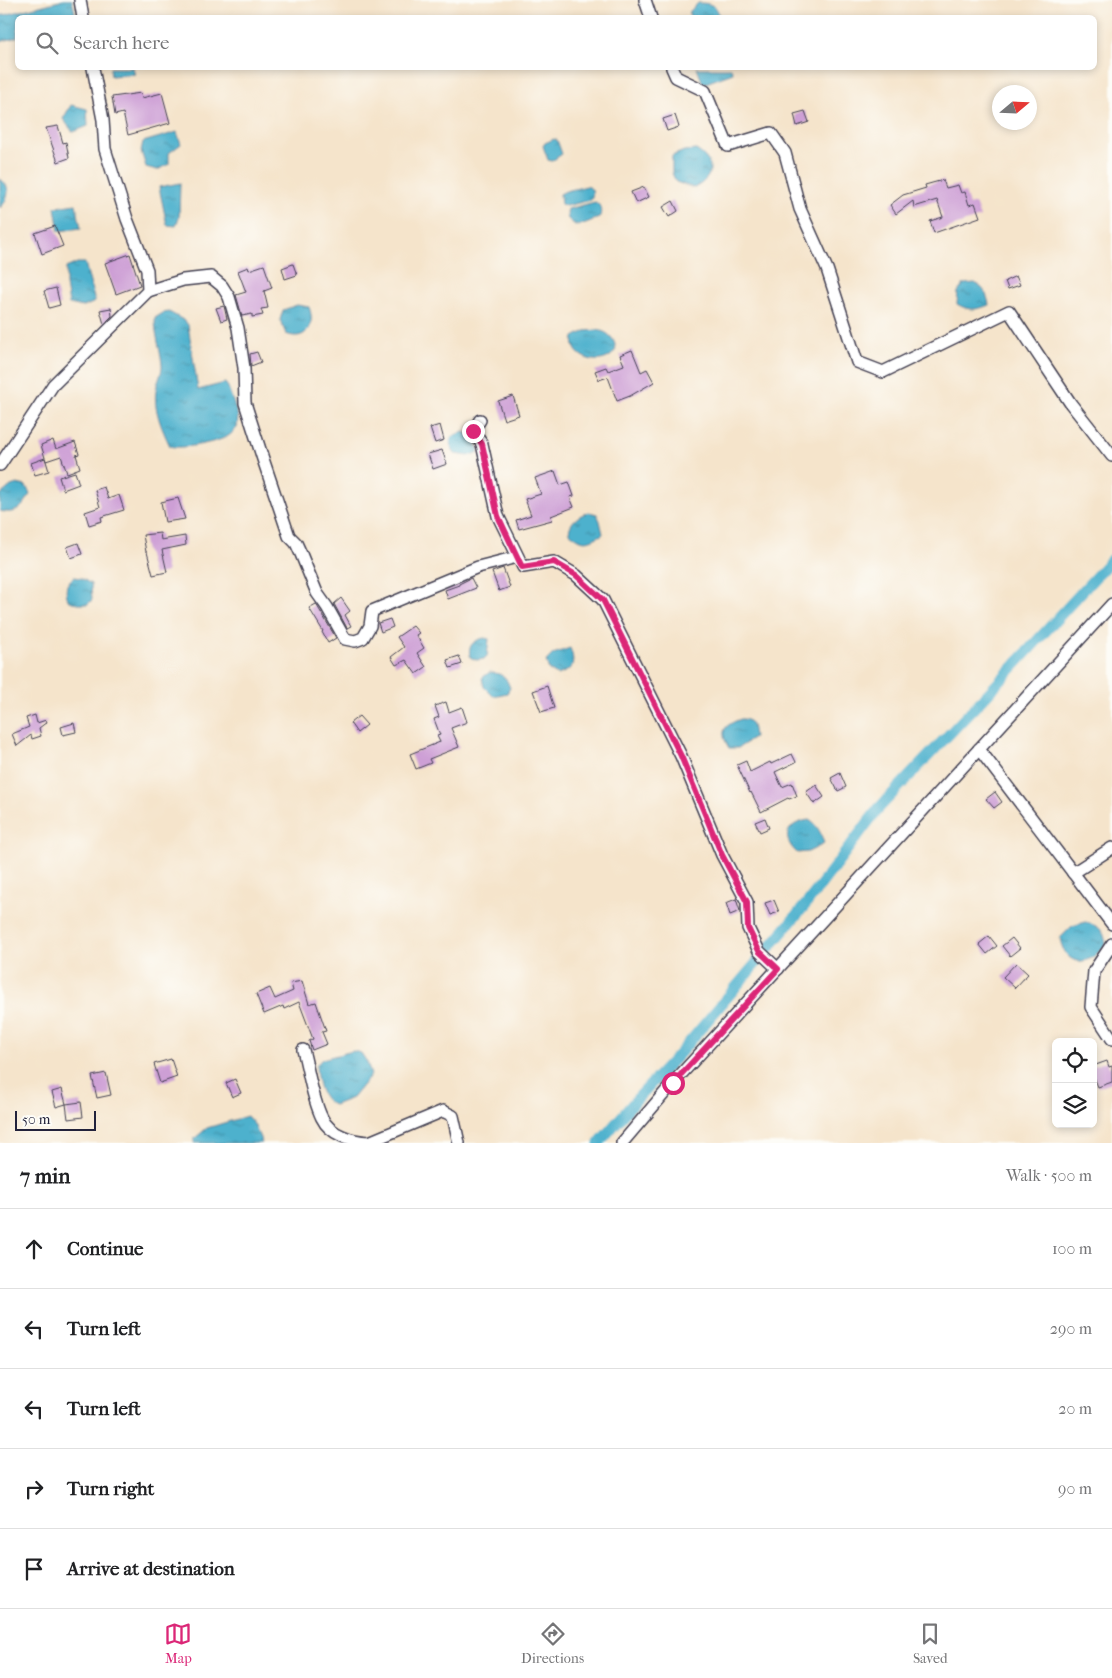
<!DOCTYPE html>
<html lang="en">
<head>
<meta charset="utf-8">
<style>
  :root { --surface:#fff; --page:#f2f2f2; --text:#202124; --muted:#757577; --line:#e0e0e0; --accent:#db2777 }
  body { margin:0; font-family:"IM FELL French Canon",serif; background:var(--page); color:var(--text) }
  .controls { position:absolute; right:15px; bottom:15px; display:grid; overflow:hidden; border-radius:8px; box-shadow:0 2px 8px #0003 }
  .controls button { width:45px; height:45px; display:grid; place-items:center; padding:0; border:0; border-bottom:1px solid var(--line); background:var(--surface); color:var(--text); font:25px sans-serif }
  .compass { position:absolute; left:992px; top:85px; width:45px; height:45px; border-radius:50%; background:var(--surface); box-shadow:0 2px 8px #0003; rotate:71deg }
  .scale { position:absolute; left:15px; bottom:12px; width:81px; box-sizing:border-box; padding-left:5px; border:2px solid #22223b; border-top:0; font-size:14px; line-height:18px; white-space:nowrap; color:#22223b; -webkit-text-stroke:4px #fdfcf7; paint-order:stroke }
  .stop { position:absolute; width:15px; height:15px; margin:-11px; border:4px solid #db2777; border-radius:50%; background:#fff }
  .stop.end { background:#db2777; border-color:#fff; box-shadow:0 1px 5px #0008 }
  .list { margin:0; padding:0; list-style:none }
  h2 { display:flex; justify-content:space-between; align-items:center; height:65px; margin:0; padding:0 20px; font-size:21px }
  h2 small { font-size:16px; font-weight:400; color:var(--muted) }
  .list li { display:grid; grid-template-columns:32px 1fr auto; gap:15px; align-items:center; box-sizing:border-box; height:80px; padding:0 20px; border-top:1px solid var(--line) }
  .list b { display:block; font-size:19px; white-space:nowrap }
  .list em { font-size:16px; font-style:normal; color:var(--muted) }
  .icon { flex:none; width:28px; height:28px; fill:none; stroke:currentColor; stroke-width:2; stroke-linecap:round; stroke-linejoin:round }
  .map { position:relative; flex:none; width:1112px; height:1143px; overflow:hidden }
  .search { position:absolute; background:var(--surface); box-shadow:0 2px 8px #0003; left:15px; right:15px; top:15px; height:55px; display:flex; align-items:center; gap:12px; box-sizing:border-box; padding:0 18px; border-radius:8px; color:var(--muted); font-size:19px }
  .sheet { height:465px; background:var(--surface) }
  nav { display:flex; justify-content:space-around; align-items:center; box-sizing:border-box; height:70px; border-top:1px solid var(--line); background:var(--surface); font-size:14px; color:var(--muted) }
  nav a { display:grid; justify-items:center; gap:2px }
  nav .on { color:var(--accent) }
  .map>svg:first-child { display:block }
  .water { fill:url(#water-ripples); stroke:#386a84 }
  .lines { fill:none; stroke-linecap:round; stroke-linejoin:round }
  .canal { stroke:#4eb1cd; stroke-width:11 }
  .building { fill:#cd9fd5 }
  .minor-casing { stroke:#423f51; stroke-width:14 }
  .minor { stroke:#fff; stroke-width:11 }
  .route { stroke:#db2777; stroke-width:6 }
</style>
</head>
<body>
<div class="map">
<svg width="1112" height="1143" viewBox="0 0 1112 1143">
  <defs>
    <pattern id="water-ripples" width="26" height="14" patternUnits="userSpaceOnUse" patternTransform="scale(1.25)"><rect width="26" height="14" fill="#4eb1cd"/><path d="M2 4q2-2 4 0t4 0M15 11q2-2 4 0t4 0" fill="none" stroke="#4090a8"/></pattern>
  </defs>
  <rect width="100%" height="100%" fill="#fdfcf7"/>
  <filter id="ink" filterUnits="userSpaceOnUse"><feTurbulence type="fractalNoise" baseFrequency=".02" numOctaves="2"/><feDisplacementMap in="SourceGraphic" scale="10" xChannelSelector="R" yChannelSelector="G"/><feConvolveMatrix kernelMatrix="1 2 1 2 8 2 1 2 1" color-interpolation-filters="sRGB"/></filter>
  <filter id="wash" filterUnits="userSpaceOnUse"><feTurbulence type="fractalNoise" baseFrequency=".0096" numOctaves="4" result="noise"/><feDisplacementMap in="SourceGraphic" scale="20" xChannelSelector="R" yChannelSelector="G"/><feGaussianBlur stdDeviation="1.12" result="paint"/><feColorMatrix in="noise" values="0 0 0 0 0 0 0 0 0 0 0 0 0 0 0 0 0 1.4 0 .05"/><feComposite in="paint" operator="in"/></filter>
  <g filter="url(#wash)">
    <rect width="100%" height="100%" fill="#f5e4cb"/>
    <g class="water">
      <path d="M64,0H72L76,17L18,18L17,37L0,42V16Z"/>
      <path d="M698,3C710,3 717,5 720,17H689L690,11Z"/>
      <path d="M110,68H133L135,74L111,76Z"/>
      <path d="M697,68H731L733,73L703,84Z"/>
      <path d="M71,105L87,109L88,126L73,132L63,119Z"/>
      <path d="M177,132L181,144L169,153V164L157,170L146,167L141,151L143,142Z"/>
      <path d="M554,139L557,140L562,154L552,161L548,160L543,146L545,143Z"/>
      <path d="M696,150C716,162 714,178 694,188L676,182L672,173V156L684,151Z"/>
      <path d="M0,179C12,187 9,199 0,208Z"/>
      <path d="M180,183L179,218L176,226L167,225L159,187Z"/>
      <path d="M587,186C593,188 594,194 591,200L566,206L561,204L560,194L566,191Z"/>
      <path d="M595,202C602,205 602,212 599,218L580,225H575L568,219L567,213L568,209Z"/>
      <path d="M76,204L81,228L59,231L55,207Z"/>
      <path d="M77,263H85L95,302L83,307L69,304L66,285V268Z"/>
      <path d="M975,283C984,288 987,294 989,305C976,310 969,311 957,304L958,292L964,284Z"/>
      <path d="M297,305L309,307C316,325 306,342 286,334L280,320L283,310Z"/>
      <path d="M169,312L185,321L188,325L198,390L225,383L228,387L238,416L237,428C234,430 232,434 228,436C219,442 181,450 170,446C162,429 153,409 156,390C157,382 163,372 162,364C160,347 155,335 155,318L163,313Z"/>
      <path d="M597,330C608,332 614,337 616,349C606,370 568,359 574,337L585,331Z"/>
      <path d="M464,432C473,437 477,441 479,452L469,456L455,454C447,441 449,436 464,432Z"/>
      <path d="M17,484L26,486L30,494C23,508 16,515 0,511V495L11,486Z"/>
      <path d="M589,512L597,514L600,521L603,534C586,543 584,544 569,532C570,521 579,515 589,512Z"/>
      <path d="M74,577L81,578L91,584L92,600L88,604H77L68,600C65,589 65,584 74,577Z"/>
      <path d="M484,638L489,639L487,656L484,659L476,660L470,657C468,646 472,641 484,638Z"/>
      <path d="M570,648C576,664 573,670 557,675L549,670L546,661L553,654Z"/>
      <path d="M490,672C502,674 506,676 510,688L507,693L493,696L484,687L482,678Z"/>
      <path d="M741,719C753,718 753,729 754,738L738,748H729C719,731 724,725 741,719Z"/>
      <path d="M809,820C818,825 822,835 824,844L808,852L797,853C780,837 787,823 809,820Z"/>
      <path d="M1086,922C1099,927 1103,928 1106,943C1091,967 1065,969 1060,938L1072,926Z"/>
      <path d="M353,1051L361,1053L367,1062L371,1075L352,1098L334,1105C319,1099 317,1080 316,1065L322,1059Z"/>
      <path d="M247,1116L254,1124L262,1143H194V1139L207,1128Z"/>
    </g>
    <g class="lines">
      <path class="canal" d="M599,1143L635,1101L681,1052L807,903L878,809L1013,667L1112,559"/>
    </g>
    <g id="blocks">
      <g class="building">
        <path d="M141,93L142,98L162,93L170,123L128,135L123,113L115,115L112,97Z"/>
        <path d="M805,111L809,122L797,126L794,114Z"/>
        <path d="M675,115L679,127L667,131L663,119Z"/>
        <path d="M58,126L63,143L66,142L69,158L58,162L46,128Z"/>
        <path d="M943,180L946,188L958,185L961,193L965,192L969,205L975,203L980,217L934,233L930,221L943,217L937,200L914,207L913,201L896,214L890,205L903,195L926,188L925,185Z"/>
        <path d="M644,187L649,197L636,203L631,192Z"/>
        <path d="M673,201L678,211L669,217L663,207Z"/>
        <path d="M55,226L63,246L42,254L35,233Z"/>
        <path d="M130,254L140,285L116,294L105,263Z"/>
        <path d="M293,264L297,275L285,279L282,268Z"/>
        <path d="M264,265L272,288L264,291L268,308L261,309L263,315L252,317V314L242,316L236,295L246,292L238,271L248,267L249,270Z"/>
        <path d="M1016,276L1020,285L1008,289L1005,281Z"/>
        <path d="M56,288L60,305L49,308L44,291Z"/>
        <path d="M224,306L227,319L221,321L216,308Z"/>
        <path d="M111,308L112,316L104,324L100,310Z"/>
        <path d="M632,350L641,372L647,369L654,382L630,396L617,401L608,377L599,380L595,371L606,367L608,371L624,365L620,355Z"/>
        <path d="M257,352L261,362L251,366L250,354Z"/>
        <path d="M513,396L519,415L504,420L498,401Z"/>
        <path d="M440,425L444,440L435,443L430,428Z"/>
        <path d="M53,440L56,449L75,442L79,454L76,455L80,468L67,473L61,456L46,461L41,445Z"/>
        <path d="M442,450L447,464L433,469L428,454Z"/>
        <path d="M45,458L49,471L35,475L31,463Z"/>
        <path d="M555,471L560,485L569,482L574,496L570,497L574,507L551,516L552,520L519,529L516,520L531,515L525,499L541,494L535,478Z"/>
        <path d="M75,472L79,484L63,490L59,477Z"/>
        <path d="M104,487L108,499L119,495L124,510L101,517L102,521L89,525L85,512L100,507L95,490Z"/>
        <path d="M178,498L185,519L165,522L161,502Z"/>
        <path d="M160,533L161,540L185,536L186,545L162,550L167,572L153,575L147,552H146L143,535Z"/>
        <path d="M78,543L82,554L71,558L67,547Z"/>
        <path d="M503,568L510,587L499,591L492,572Z"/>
        <path d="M471,578L476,588L448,599L445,590L459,585V584Z"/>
        <path d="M341,598L350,611L345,615L351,626L347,628L334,604Z"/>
        <path d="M316,604L336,638L328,643L322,632L323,631L309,608Z"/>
        <path d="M390,619L393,627L381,632L378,623Z"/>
        <path d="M413,626L419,633L416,635L424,648L417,653L426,667L416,674L406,660L396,665L391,657L404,647L397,637Z"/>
        <path d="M459,656L462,664L450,668L447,660Z"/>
        <path d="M547,686L554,708L541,712L533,691Z"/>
        <path d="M446,702L449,712L462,707L467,722L451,728L459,747L429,759L431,763L416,769L410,754L440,742L437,736L440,735L434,719L439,717L435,706Z"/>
        <path d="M35,715L37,723L46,720L47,722L39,728L41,736L32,739L31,735L17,746L12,734L29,727L26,718Z"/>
        <path d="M359,716L367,725L357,733L350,723Z"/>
        <path d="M74,723L76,732L63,735L61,727Z"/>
        <path d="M792,754L796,762L775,772L782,787L792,783L797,796L789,799L788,798L761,812L751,792L750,793L737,765L746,761L750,772L770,762L771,764Z"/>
        <path d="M840,773L846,787L838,791L831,778Z"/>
        <path d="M816,785L824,797L814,804L806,792Z"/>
        <path d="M995,792L1002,802L994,808L986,799Z"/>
        <path d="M765,818L769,828L760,832L755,822Z"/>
        <path d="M736,899L740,911L730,915L726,903Z"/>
        <path d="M774,900L779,912L770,915L765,903Z"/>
        <path d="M989,936L997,946L987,954L979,944Z"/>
        <path d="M1012,938L1020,948L1010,956L1002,946Z"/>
        <path d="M1016,963L1028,974L1015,988L1003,977Z"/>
        <path d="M302,981L309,1004L316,1002L326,1031L322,1032L327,1044L312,1050L309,1041L313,1039L299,1002L284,1009L283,1006L264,1014L256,994L270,988L275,999L293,991L291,983Z"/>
        <path d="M171,1059L177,1077L160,1083L154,1064Z"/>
        <path d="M1107,1061L1109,1067L1112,1066V1082L1098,1087L1093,1074V1066Z"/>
        <path d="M106,1073L111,1095L97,1098L92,1076Z"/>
        <path d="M235,1079L241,1093L232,1097L226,1083Z"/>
        <path d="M62,1089L66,1104L56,1107L52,1092Z"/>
        <path d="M81,1102L83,1117L68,1119L66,1104Z"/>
      </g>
    </g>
  </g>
  <g filter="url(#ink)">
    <use href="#blocks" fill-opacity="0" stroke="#423f51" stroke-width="1"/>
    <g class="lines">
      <g class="minor-casing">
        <g id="minor">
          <path d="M80,0L83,18"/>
          <path d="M645,0L651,18"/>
          <path d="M672,68L676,77L705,91L728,146L771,133L785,153L800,209L827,269L857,362L883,372L1009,311L1071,404L1112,456"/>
          <path d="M148,291L183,280L211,277L222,286L229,297L238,328L244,368L245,403L263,459L289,536L296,543L301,554L317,593L327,607L345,639L355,641L363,638L370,626L372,611L478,567L517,557"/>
          <path d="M480,420L473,431L482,444L498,516L523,567L554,562L576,575L603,600L681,756L722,855L747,902L748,928L759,951L778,969"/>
          <path d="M0,465L53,385L148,291L147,270L127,219L105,149L103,120L93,68"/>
          <path d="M979,749L1112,924"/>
          <path d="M1073,873L1112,848"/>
          <path d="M1112,944L1094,971L1091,1007L1112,1039"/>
          <path d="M303,1050C309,1072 312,1098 322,1118C330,1135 352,1141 369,1142L443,1111L453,1116L459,1143"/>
          <path d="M622,1143L673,1083L1112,604"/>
        </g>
      </g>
      <use href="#minor" class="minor"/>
    </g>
  </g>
  <g class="lines" filter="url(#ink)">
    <path class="route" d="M473,431L482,444L498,516L522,567L554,562L576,575L603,600L681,756L722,855L747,902L748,928L759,951L778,969L673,1083"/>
  </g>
</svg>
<div class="controls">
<button><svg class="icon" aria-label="locate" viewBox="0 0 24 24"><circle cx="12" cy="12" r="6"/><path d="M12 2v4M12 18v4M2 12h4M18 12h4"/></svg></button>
<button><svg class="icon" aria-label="layers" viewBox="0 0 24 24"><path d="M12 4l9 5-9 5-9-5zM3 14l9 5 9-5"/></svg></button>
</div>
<svg class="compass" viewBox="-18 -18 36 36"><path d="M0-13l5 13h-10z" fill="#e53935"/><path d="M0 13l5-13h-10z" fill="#757577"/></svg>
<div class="scale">50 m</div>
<div class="stop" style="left:673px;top:1083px"></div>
<div class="stop end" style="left:473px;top:431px"></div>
<div class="search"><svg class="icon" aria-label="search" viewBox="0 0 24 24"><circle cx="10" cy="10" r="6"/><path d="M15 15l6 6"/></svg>Search here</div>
</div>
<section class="sheet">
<h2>7 min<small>Walk · 500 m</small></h2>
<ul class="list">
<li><svg class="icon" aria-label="ahead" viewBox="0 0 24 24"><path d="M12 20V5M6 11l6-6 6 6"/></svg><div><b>Continue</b></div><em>100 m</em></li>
<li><svg class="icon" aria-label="left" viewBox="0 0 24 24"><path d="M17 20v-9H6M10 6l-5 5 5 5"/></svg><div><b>Turn left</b></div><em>290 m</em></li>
<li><svg class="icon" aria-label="left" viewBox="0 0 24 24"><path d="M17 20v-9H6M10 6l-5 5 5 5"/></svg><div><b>Turn left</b></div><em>20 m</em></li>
<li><svg class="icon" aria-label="right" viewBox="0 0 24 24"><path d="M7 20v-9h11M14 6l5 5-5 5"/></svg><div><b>Turn right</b></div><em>90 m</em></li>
<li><svg class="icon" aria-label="arrive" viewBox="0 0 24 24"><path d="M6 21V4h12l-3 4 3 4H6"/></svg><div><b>Arrive at destination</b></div></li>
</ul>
</section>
<nav>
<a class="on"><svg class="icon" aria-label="map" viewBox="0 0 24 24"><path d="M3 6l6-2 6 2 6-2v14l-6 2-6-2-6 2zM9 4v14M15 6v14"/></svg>Map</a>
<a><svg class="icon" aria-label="directions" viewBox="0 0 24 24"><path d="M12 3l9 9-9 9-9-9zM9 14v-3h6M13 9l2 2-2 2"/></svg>Directions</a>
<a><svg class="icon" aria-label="saved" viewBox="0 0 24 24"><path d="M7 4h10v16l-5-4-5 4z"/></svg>Saved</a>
</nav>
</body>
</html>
